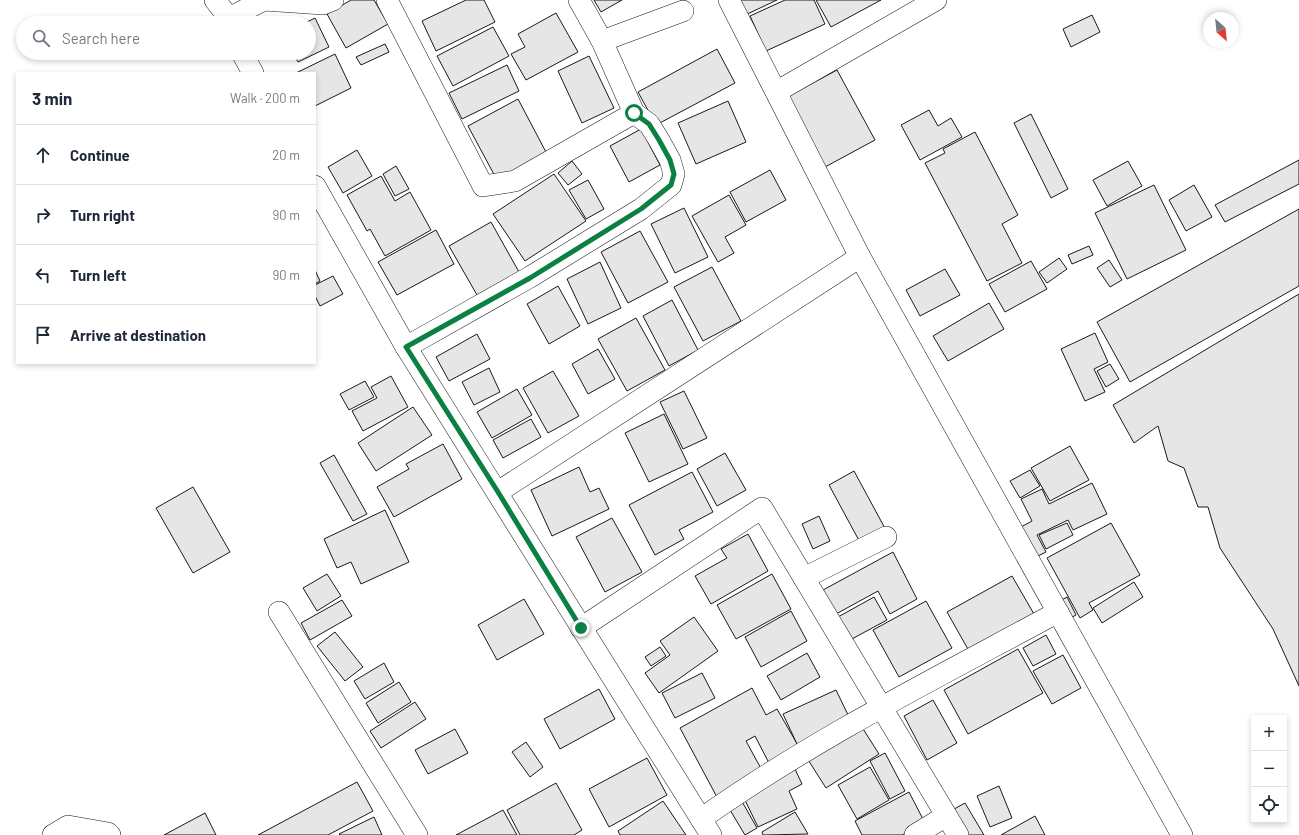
<!DOCTYPE html>
<html lang="en">
<head>
<meta charset="utf-8">
<style>
  :root { --surface:#fff; --page:#f6f6f7; --text:#1f2937; --muted:#747a83; --line:#e0e1e3 }
  body { margin:0; font-family:Barlow,sans-serif; background:var(--page); color:var(--text) }
  .controls { position:absolute; right:12px; bottom:12px; display:grid; overflow:hidden; border-radius:0px; box-shadow:0 2px 6px #0003 }
  .controls button { width:36px; height:36px; display:grid; place-items:center; padding:0; border:0; border-bottom:1px solid var(--line); background:var(--surface); color:var(--text); font:20px sans-serif }
  .compass { position:absolute; left:1203px; top:12px; width:36px; height:36px; border-radius:50%; background:var(--surface); box-shadow:0 2px 6px #0003; rotate:153deg }
  .stop { position:absolute; width:12px; height:12px; margin:-9px; border:3px solid #0b8043; border-radius:50%; background:#fff }
  .stop.end { background:#0b8043; border-color:#fff; box-shadow:0 1px 4px #0008 }
  .list { margin:0; padding:0; list-style:none }
  h2 { display:flex; justify-content:space-between; align-items:center; height:52px; margin:0; padding:0 16px; font-size:17px }
  h2 small { font-size:13px; font-weight:400; color:var(--muted) }
  .list li { display:grid; grid-template-columns:26px 1fr auto; gap:12px; align-items:center; box-sizing:border-box; height:60px; padding:0 16px; border-top:1px solid var(--line) }
  .list b { display:block; font-size:15px; white-space:nowrap }
  .list em { font-size:13px; font-style:normal; color:var(--muted) }
  .icon { flex:none; width:22px; height:22px; fill:none; stroke:currentColor; stroke-width:2; stroke-linecap:round; stroke-linejoin:round }
  .map { position:relative; flex:none; width:1299px; height:835px; overflow:hidden }
  .search { position:absolute; background:var(--surface); box-shadow:0 2px 6px #0003; left:16px; top:16px; width:300px; height:44px; display:flex; align-items:center; gap:10px; box-sizing:border-box; padding:0 14px; border-radius:22px; color:var(--muted); font-size:15px }
  .panel { position:absolute; background:var(--surface); box-shadow:0 2px 6px #0003; left:16px; top:72px; width:300px; height:292px; border-radius:0px }
  .map>svg:first-child { display:block }
  .building { fill:#e6e6e6; stroke:#1a1a1a }
  .lines { fill:none; stroke-linecap:round; stroke-linejoin:round }
  .minor-casing { stroke:#1a1a1a; stroke-width:22 }
  .minor { stroke:#fff; stroke-width:21 }
  .route { stroke:#0b8043; stroke-width:5 }
</style>
</head>
<body>
<div class="map">
<svg width="1299" height="835" viewBox="0 0 1299 835">
  <rect width="100%" height="100%" fill="#fff"/>
  <g class="building">
    <path d="M351,0H374L388,24L346,48L327,14Z"/>
    <path d="M466,0H484L495,22L436,51L422,21Z"/>
    <path d="M594,0H622L601,12Z"/>
    <path d="M733,0H777L741,17Z"/>
    <path d="M785,0H814L825,24L766,51L750,16Z"/>
    <path d="M816,0H881L831,27Z"/>
    <path d="M556,13L578,52L526,80L511,54L525,47L518,34Z"/>
    <path d="M1092,15L1100,32L1071,47L1063,29Z"/>
    <path d="M315,18L329,47L298,62L293,53H309V23H305Z"/>
    <path d="M493,27L509,56L453,86L437,56Z"/>
    <path d="M385,44L389,52L361,65L356,57Z"/>
    <path d="M717,49L735,83L656,125L638,92Z"/>
    <path d="M335,54L351,88L315,106V73H296Z"/>
    <path d="M589,56L614,108L582,123L558,71Z"/>
    <path d="M507,65L519,91L462,119L449,93Z"/>
    <path d="M837,70L875,140L825,167L787,97Z"/>
    <path d="M518,99L547,154L497,180L468,126Z"/>
    <path d="M728,101L746,142L696,164L678,123Z"/>
    <path d="M929,110L938,126L951,118L962,137L920,160L901,125Z"/>
    <path d="M1031,114L1068,189L1051,198L1014,123Z"/>
    <path d="M641,129L660,165L629,182L610,146Z"/>
    <path d="M975,132L1018,215L1002,224L1022,263L987,281L925,163L945,153L943,149Z"/>
    <path d="M357,150L372,176L343,193L328,167Z"/>
    <path d="M1299,160V184L1225,222L1215,205Z"/>
    <path d="M572,161L582,174L568,185L558,173Z"/>
    <path d="M1128,161L1142,186L1107,206L1093,180Z"/>
    <path d="M396,166L409,189L395,196L383,174Z"/>
    <path d="M770,170L786,200L746,222L730,192Z"/>
    <path d="M554,174L586,221L525,261L493,214Z"/>
    <path d="M381,176L395,201L410,192L431,230L385,256L370,229L367,231L347,195Z"/>
    <path d="M588,180L604,209L586,219L569,190Z"/>
    <path d="M1154,185L1186,250L1127,279L1095,213Z"/>
    <path d="M1194,185L1212,217L1186,231L1169,200Z"/>
    <path d="M729,195L746,225L725,237L734,253L718,262L692,216Z"/>
    <path d="M684,208L708,257L675,273L651,224Z"/>
    <path d="M1299,209V286L1130,382L1097,322Z"/>
    <path d="M491,222L519,272L477,295L449,246Z"/>
    <path d="M436,230L454,264L397,295L378,262Z"/>
    <path d="M640,231L668,282L628,303L601,252Z"/>
    <path d="M1089,246L1093,255L1072,264L1068,255Z"/>
    <path d="M1059,258L1067,269L1047,283L1039,272Z"/>
    <path d="M1109,260L1122,280L1110,287L1097,268Z"/>
    <path d="M1031,261L1047,289L1005,312L989,284Z"/>
    <path d="M600,262L621,308L588,324L567,279Z"/>
    <path d="M712,267L741,321L703,341L674,287Z"/>
    <path d="M945,269L960,295L920,316L906,290Z"/>
    <path d="M315,270L320,281L315,284Z"/>
    <path d="M333,276L343,294L320,306L315,296V285Z"/>
    <path d="M558,286L580,326L549,344L527,304Z"/>
    <path d="M1299,294V686L1273,629L1220,548L1208,507H1198L1184,468L1168,461L1158,426L1134,443L1113,405Z"/>
    <path d="M672,300L698,350L669,366L643,316Z"/>
    <path d="M989,303L1004,329L948,361L933,336Z"/>
    <path d="M636,318L665,370L627,391L598,339Z"/>
    <path d="M1095,333L1108,362L1094,369L1105,392L1085,401L1061,349Z"/>
    <path d="M477,334L490,359L449,381L436,357Z"/>
    <path d="M598,349L615,379L588,394L572,364Z"/>
    <path d="M1110,364L1119,379L1106,387L1097,371Z"/>
    <path d="M489,368L500,392L474,405L462,382Z"/>
    <path d="M553,371L579,416L548,433L523,388Z"/>
    <path d="M391,376L408,407L363,431L352,411L377,398L371,387Z"/>
    <path d="M365,381L374,397L349,410L340,394Z"/>
    <path d="M517,389L532,415L492,438L477,412Z"/>
    <path d="M684,391L707,438L683,449L660,402Z"/>
    <path d="M413,407L432,435L376,471L358,443Z"/>
    <path d="M664,414L688,464L649,482L625,433Z"/>
    <path d="M531,419L541,437L503,458L493,440Z"/>
    <path d="M443,444L462,479L394,517L377,487L409,469L406,464Z"/>
    <path d="M1070,446L1089,480L1050,501L1031,468Z"/>
    <path d="M725,453L746,490L717,506L697,469Z"/>
    <path d="M334,455L367,514L353,521L320,463Z"/>
    <path d="M579,467L590,492L599,488L609,509L552,536L531,490Z"/>
    <path d="M1030,470L1040,486L1020,498L1010,481Z"/>
    <path d="M854,471L887,532L862,546L829,485Z"/>
    <path d="M692,472L713,512L679,530L684,539L655,555L629,505Z"/>
    <path d="M1092,483L1107,514L1073,530L1068,520L1037,535L1046,552L1036,557L1021,527L1032,521L1021,499L1042,489L1049,504Z"/>
    <path d="M193,487L230,552L193,573L156,508Z"/>
    <path d="M385,510L409,562L361,584L351,562L337,568L324,539Z"/>
    <path d="M819,516L830,541L813,549L802,524Z"/>
    <path d="M612,518L642,572L605,592L576,537Z"/>
    <path d="M1067,523L1073,535L1046,549L1039,535Z"/>
    <path d="M1111,523L1140,575L1089,603L1093,610L1080,618L1047,558Z"/>
    <path d="M748,534L768,571L711,604L695,576L727,558L721,549Z"/>
    <path d="M893,552L917,599L890,614L878,591L836,614L823,590Z"/>
    <path d="M327,574L341,596L317,611L303,588Z"/>
    <path d="M772,574L791,609L736,639L717,605Z"/>
    <path d="M1012,576L1034,614L969,651L947,612Z"/>
    <path d="M1134,582L1143,597L1102,623L1093,608Z"/>
    <path d="M874,597L887,620L850,640L838,617Z"/>
    <path d="M1067,597L1076,615L1065,621L1056,603Z"/>
    <path d="M524,599L544,634L497,660L478,625Z"/>
    <path d="M342,600L352,616L310,640L301,623Z"/>
    <path d="M926,601L952,648L899,677L873,630Z"/>
    <path d="M791,611L807,641L761,667L745,637Z"/>
    <path d="M694,617L718,651L659,693L645,673L670,655L660,641Z"/>
    <path d="M335,632L363,667L345,681L317,646Z"/>
    <path d="M1046,635L1056,654L1033,666L1023,648Z"/>
    <path d="M660,647L666,656L651,666L645,657Z"/>
    <path d="M1018,649L1043,693L968,734L944,690Z"/>
    <path d="M807,653L820,677L781,700L767,676Z"/>
    <path d="M1063,655L1081,688L1052,704L1033,671Z"/>
    <path d="M384,663L394,682L365,699L354,681Z"/>
    <path d="M702,673L715,698L675,718L662,693Z"/>
    <path d="M399,682L411,702L378,723L366,703Z"/>
    <path d="M752,688L766,715L777,709L799,747L769,763L755,736L746,741L764,774L718,799L680,728Z"/>
    <path d="M599,689L615,719L560,749L544,719Z"/>
    <path d="M836,690L850,719L797,744L783,714Z"/>
    <path d="M933,700L957,743L927,760L904,716Z"/>
    <path d="M415,702L426,719L381,748L370,731Z"/>
    <path d="M858,721L879,754L826,788L805,755Z"/>
    <path d="M455,729L468,753L428,774L415,750Z"/>
    <path d="M526,742L543,767L530,777L512,752Z"/>
    <path d="M885,753L905,791L890,799L870,761Z"/>
    <path d="M647,758L667,795L609,827L589,789Z"/>
    <path d="M794,767L802,784L789,791L797,809L758,827L741,792Z"/>
    <path d="M870,767L889,800L857,819L838,785Z"/>
    <path d="M357,782L373,811L328,835H258Z"/>
    <path d="M556,783L582,830L574,835H520L507,810Z"/>
    <path d="M999,786L1012,818L990,827L977,796Z"/>
    <path d="M909,792L925,823L902,835H862L855,821Z"/>
    <path d="M740,798L757,828L745,835L727,805Z"/>
    <path d="M663,801L686,835H620L618,831Z"/>
    <path d="M965,803L984,835H960L947,813Z"/>
    <path d="M503,810L517,835H456Z"/>
    <path d="M795,812L808,834L763,835L762,832Z"/>
    <path d="M205,813L216,835H164Z"/>
    <path d="M1035,816L1045,835H1001Z"/>
    <path d="M374,817L382,835H340L339,834Z"/>
  </g>
  <g class="lines">
    <g class="minor-casing">
      <g id="minor">
        <path d="M215,0L229,18L230,23"/>
        <path d="M387,0L483,186L515,181L634,113"/>
        <path d="M729,0L860,257L1182,835"/>
        <path d="M229,18L264,0L323,4L333,0"/>
        <path d="M602,41L683,11"/>
        <path d="M242,53L253,73"/>
        <path d="M776,92L936,0"/>
        <path d="M315,186L406,347L711,835"/>
        <path d="M406,347L530,277L641,209L671,185L674,174L670,160L659,140L649,124L634,113L602,41L579,0"/>
        <path d="M498,492L860,257"/>
        <path d="M804,578L886,537"/>
        <path d="M279,612L417,835"/>
        <path d="M581,628L762,508L958,835"/>
        <path d="M701,819C812,740 938,677 1058,612"/>
        <path d="M53,835L68,826L108,833L110,835"/>
        <path d="M915,835L946,816"/>
      </g>
    </g>
    <use href="#minor" class="minor"/>
  </g>
  <g class="lines">
    <path class="route" d="M581,628L498,492L406,347L530,278L641,209L671,185L674,174L670,160L659,140L649,124L634,113"/>
  </g>
</svg>
<div class="controls">
<button>+</button>
<button>−</button>
<button><svg class="icon" aria-label="locate" viewBox="0 0 24 24"><circle cx="12" cy="12" r="6"/><path d="M12 2v4M12 18v4M2 12h4M18 12h4"/></svg></button>
</div>
<svg class="compass" viewBox="-18 -18 36 36"><path d="M0-13l5 13h-10z" fill="#e53935"/><path d="M0 13l5-13h-10z" fill="#747a83"/></svg>
<div class="stop" style="left:634px;top:113px"></div>
<div class="stop end" style="left:581px;top:628px"></div>
<div class="search"><svg class="icon" aria-label="search" viewBox="0 0 24 24"><circle cx="10" cy="10" r="6"/><path d="M15 15l6 6"/></svg>Search here</div>
<section class="panel">
<h2>3 min<small>Walk · 200 m</small></h2>
<ul class="list">
<li><svg class="icon" aria-label="ahead" viewBox="0 0 24 24"><path d="M12 20V5M6 11l6-6 6 6"/></svg><div><b>Continue</b></div><em>20 m</em></li>
<li><svg class="icon" aria-label="right" viewBox="0 0 24 24"><path d="M7 20v-9h11M14 6l5 5-5 5"/></svg><div><b>Turn right</b></div><em>90 m</em></li>
<li><svg class="icon" aria-label="left" viewBox="0 0 24 24"><path d="M17 20v-9H6M10 6l-5 5 5 5"/></svg><div><b>Turn left</b></div><em>90 m</em></li>
<li><svg class="icon" aria-label="arrive" viewBox="0 0 24 24"><path d="M6 21V4h12l-3 4 3 4H6"/></svg><div><b>Arrive at destination</b></div></li>
</ul>
</section>
</div>
</body>
</html>
